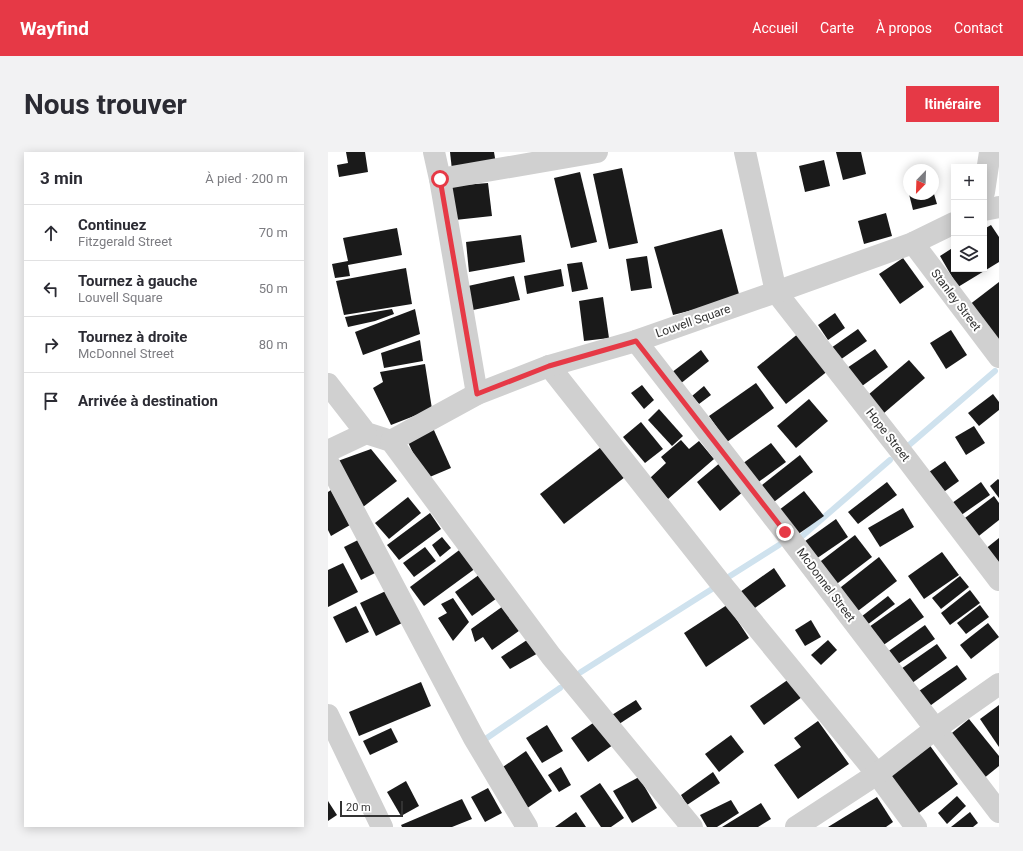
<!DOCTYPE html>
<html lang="fr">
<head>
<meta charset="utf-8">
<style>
  :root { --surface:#fff; --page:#f2f2f3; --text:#2b2b33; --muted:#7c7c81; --line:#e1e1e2; --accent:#e63946 }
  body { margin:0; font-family:Roboto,sans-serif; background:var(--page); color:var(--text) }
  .controls { position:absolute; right:12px; top:12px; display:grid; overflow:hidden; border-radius:0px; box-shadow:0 2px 10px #0003 }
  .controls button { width:36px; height:36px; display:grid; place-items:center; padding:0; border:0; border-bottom:1px solid var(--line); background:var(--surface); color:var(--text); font:20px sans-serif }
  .compass { position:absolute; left:575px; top:12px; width:36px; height:36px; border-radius:50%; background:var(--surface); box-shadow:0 2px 10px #0003; rotate:203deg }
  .scale { position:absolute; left:12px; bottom:10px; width:63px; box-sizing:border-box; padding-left:4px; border:2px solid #333; border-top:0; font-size:11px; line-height:14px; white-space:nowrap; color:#333; -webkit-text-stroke:3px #fff; paint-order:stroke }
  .stop { position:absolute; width:12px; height:12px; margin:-9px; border:3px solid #e63946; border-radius:50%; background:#fff }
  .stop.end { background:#e63946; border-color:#fff; box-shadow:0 1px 4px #0008 }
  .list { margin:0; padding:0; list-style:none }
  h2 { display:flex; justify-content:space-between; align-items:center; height:52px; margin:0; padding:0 16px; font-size:17px }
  h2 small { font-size:13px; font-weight:400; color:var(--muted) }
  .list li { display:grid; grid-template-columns:26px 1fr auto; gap:12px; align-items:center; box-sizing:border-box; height:56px; padding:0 16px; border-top:1px solid var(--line) }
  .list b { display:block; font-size:15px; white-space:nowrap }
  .list p { margin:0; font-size:13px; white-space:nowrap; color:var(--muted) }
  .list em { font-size:13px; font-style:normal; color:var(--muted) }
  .icon { flex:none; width:22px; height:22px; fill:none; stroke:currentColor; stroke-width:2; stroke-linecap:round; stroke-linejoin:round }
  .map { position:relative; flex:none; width:671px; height:675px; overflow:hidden; border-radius:0px }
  header { display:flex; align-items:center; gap:24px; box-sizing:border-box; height:56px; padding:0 20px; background:var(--accent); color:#fff }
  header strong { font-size:19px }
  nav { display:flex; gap:22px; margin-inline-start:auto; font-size:14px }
  .intro { display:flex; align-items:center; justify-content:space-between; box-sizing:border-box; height:96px; padding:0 24px }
  h1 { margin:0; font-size:28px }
  .button { padding:10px 18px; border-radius:0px; background:var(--accent); color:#fff; font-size:14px; font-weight:700 }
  main { display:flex; gap:24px; padding:0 24px }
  aside { flex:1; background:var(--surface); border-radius:0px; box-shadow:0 2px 10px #0003 }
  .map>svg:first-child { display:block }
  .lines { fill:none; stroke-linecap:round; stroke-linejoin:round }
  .stream { stroke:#cfe2ee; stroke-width:6 }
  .building { fill:#1a1a1a }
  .street { stroke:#d0d0d0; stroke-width:22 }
  .route { stroke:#e63946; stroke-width:5 }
  .labels { text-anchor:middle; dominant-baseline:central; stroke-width:4; stroke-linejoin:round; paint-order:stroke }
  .street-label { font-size:12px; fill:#333; stroke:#fff }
</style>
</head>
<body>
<header>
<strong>Wayfind</strong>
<nav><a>Accueil</a><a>Carte</a><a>À propos</a><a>Contact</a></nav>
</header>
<div class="intro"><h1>Nous trouver</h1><a class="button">Itinéraire</a></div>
<main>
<aside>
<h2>3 min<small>À pied · 200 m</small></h2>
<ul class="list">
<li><svg class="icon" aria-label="ahead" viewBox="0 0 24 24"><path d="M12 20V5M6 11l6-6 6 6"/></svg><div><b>Continuez</b><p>Fitzgerald Street</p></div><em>70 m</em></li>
<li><svg class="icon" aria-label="left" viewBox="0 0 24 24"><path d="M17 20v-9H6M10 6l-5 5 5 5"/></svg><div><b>Tournez à gauche</b><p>Louvell Square</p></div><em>50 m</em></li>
<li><svg class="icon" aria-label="right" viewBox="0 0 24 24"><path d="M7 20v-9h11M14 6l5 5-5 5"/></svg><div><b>Tournez à droite</b><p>McDonnel Street</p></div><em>80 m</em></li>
<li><svg class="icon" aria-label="arrive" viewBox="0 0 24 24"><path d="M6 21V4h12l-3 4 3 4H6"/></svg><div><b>Arrivée à destination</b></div></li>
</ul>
</aside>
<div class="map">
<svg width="671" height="675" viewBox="0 0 671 675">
  <rect width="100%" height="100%" fill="#fff"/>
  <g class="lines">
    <g class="stream">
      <path d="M580,294L667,219"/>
      <path d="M472,386L562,308"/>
      <path d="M402,424L451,393"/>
      <path d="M253,520L384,437"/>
      <path d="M156,588L232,536"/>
    </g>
  </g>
  <g class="building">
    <path d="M18,0H37L40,20L11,25L9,13L20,11Z"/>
    <path d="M122,0H166L168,12L124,18Z"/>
    <path d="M508,0H533L538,22L515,28Z"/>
    <path d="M496,8L502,34L477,40L471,14Z"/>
    <path d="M294,16L310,91L281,97L265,22Z"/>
    <path d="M252,20L269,90L243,96L226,26Z"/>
    <path d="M160,31L164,64L127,68L123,34Z"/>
    <path d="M581,42H606L609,52L585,58Z"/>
    <path d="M558,61L564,84L536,92L530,69Z"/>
    <path d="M663,73L671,85V110L630,135L612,104L626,95V117H656V77Z"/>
    <path d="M69,76L74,103L20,113L22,124L7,126L4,112L20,109L15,86Z"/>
    <path d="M394,77L412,146L345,163L326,95Z"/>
    <path d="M193,83L197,110L141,120L138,90Z"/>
    <path d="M319,104L324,136L303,139L298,107Z"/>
    <path d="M575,106L596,135L572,152L551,122Z"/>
    <path d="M254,110L260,137L244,140L239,112Z"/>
    <path d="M78,116L84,152L16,163L8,129Z"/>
    <path d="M233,117L236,134L199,142L196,124Z"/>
    <path d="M186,124L192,148L145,158L140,134Z"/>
    <path d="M671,130V192L641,153Z"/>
    <path d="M275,145L281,186L256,189L251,149Z"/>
    <path d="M64,157L66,162L47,169L20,175L17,165Z"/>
    <path d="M87,157L92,182L35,203L27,180Z"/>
    <path d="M507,161L517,176L500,188L490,173Z"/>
    <path d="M530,177L539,189L512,208L503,196Z"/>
    <path d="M623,178L639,203L618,217L602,191Z"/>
    <path d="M471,181L501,218L458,252L429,215Z"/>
    <path d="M92,188L95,209L56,216L53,201Z"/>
    <path d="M547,197L560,215L530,237L516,218Z"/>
    <path d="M373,198L381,209L352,232L343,221Z"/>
    <path d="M581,208L597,226L556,261L540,243Z"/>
    <path d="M97,212L104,257L63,273L45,236L55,230L52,220Z"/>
    <path d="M428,231L446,256L399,290L381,264Z"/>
    <path d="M314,233L326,248L316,257L303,241Z"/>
    <path d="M376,234L383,243L371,252L364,244Z"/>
    <path d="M665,242L671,250V258L651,274L640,261Z"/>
    <path d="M481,247L500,269L468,296L449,274Z"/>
    <path d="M331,257L355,284L344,294L320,268Z"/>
    <path d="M313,270L335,297L317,311L295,285Z"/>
    <path d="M646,274L657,291L638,303L627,285Z"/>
    <path d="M105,276L123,316L97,327L79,288Z"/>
    <path d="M353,288L361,297L371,289L386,307L340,347L322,326L338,311L333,305Z"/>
    <path d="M443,291L458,310L429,331L414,312Z"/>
    <path d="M273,295L297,325L236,372L212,342Z"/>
    <path d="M43,297L69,329L35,355L7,310Z"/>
    <path d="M472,303L485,320L442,353L429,337Z"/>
    <path d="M617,309L631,329L613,342L598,322Z"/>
    <path d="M393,310L416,339L392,359L369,330Z"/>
    <path d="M670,327L671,328V346L662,334Z"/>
    <path d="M559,330L569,343L530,372L520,360Z"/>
    <path d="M653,330L662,343L629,366L620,354Z"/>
    <path d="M3,338L22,373L3,384L0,378V340Z"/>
    <path d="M476,339L496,364L469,383L451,358Z"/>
    <path d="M666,344L671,351V368L647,387L633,369Z"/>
    <path d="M80,345L93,361L61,387L47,371Z"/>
    <path d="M575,356L586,375L552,395L540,376Z"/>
    <path d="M102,361L113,377L71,408L59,393Z"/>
    <path d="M508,367L520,385L485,409L473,392Z"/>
    <path d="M527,383L544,405L506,434L489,412Z"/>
    <path d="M114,385L123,396L112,405L104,393Z"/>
    <path d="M671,386V417L656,398Z"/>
    <path d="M32,387L49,420L33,428L16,395Z"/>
    <path d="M97,395L108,409L86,425L75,411Z"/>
    <path d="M134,396L148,416L96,454L82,435Z"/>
    <path d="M614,400L631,423L596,447L580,424Z"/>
    <path d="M551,405L569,429L526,462L508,439Z"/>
    <path d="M15,411L30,440L0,455V418Z"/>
    <path d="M446,416L458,434L424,458L412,440Z"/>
    <path d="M155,420L172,444L144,464L127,440Z"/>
    <path d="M632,424L641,435L613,457L604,446Z"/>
    <path d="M60,438L76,470L48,484L32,451Z"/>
    <path d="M642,438L652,451L622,473L613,461Z"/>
    <path d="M560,444L567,452L535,476L529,468Z"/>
    <path d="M125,446L141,470L125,489L110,466L119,461L113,452Z"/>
    <path d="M582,446L596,465L554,494L541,475Z"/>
    <path d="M178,452L195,476L164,498L155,485L147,490L143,477Z"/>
    <path d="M399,453L421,486L378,515L356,481Z"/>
    <path d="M652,453L661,465L638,482L629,471Z"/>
    <path d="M28,454L41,480L18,491L5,465Z"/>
    <path d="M483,468L493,485L477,494L467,478Z"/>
    <path d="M660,471L671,485L643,507L632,493Z"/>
    <path d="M597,473L607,487L564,516L555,503Z"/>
    <path d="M202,486L212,500L182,517L173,505Z"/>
    <path d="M500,488L509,498L493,513L483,503Z"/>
    <path d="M609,492L619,506L580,534L570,519Z"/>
    <path d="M629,513L639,527L599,556L588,541Z"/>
    <path d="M461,527L474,545L436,573L422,554Z"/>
    <path d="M93,530L103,554L31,584L21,560Z"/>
    <path d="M308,548L314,557L285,576L279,566Z"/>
    <path d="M671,553V595L652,567Z"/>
    <path d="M641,567L671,604V614L655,627L619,585Z"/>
    <path d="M268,569L285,593L260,610L243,586Z"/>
    <path d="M490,569L521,612L470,647L446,613L473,595L466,586Z"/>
    <path d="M219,573L235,599L214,611L198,586Z"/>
    <path d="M63,576L70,590L42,603L35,589Z"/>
    <path d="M403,583L416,600L391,620L377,602Z"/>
    <path d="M600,591L630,632L584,666L554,624Z"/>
    <path d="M198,599L224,639L195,659L169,619Z"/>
    <path d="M233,615L243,633L231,640L220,623Z"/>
    <path d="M385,620L392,631L359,653L353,643Z"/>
    <path d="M311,625L329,656L304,671L285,639Z"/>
    <path d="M78,629L91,654L73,664L59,640Z"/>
    <path d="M272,631L296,666L283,675H273L252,644Z"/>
    <path d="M160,636L174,661L157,670L143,645Z"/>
    <path d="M629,644L638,654L619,672L610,661Z"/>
    <path d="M549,645L565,670L558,675H500Z"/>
    <path d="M134,647L144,667L124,675H74L73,673Z"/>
    <path d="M403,648L411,661L389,675H379L372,663Z"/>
    <path d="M0,649L9,663L0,669Z"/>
    <path d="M433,651L443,667L430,675H394Z"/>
    <path d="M248,660L258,675H227Z"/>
    <path d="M642,660L650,671L645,675H623Z"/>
  </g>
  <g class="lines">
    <g class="street">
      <path d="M106,0L112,27L149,242"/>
      <path d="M417,0L448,140L578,306L671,428"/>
      <path d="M112,27L269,0"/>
      <path d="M656,40L662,0"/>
      <path d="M656,58L671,55"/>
      <path d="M585,91L671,205"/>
      <path d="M308,189L457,380L671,660"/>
      <path d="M221,214L391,429L549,622L588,675"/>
      <path d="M0,232L38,281L63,289L223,504L364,675"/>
      <path d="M63,289L149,242L221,214L308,189L448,140L585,91L626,71"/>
      <path d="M0,299L38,281"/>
      <path d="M0,310L146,586L199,675"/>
      <path d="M0,563L54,675"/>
      <path d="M468,675L549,622L607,577L671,532"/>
    </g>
  </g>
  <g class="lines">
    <path class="route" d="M112,27L149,242L221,214L308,189L457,380"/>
  </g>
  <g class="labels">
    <g class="street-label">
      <text transform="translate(628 148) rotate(53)">Stanley Street</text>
      <text transform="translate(365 169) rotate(-19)">Louvell Square</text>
      <text transform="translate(560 283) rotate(52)">Hope Street</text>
      <text transform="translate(498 433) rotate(53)">McDonnel Street</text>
    </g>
  </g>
</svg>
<div class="controls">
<button>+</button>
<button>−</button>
<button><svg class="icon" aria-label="layers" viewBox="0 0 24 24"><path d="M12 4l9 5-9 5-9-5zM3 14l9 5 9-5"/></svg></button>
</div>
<svg class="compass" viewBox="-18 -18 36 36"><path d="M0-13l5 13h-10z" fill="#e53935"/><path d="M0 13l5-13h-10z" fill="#7c7c81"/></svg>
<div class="scale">20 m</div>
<div class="stop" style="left:112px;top:27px"></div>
<div class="stop end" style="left:457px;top:380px"></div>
</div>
</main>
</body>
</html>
